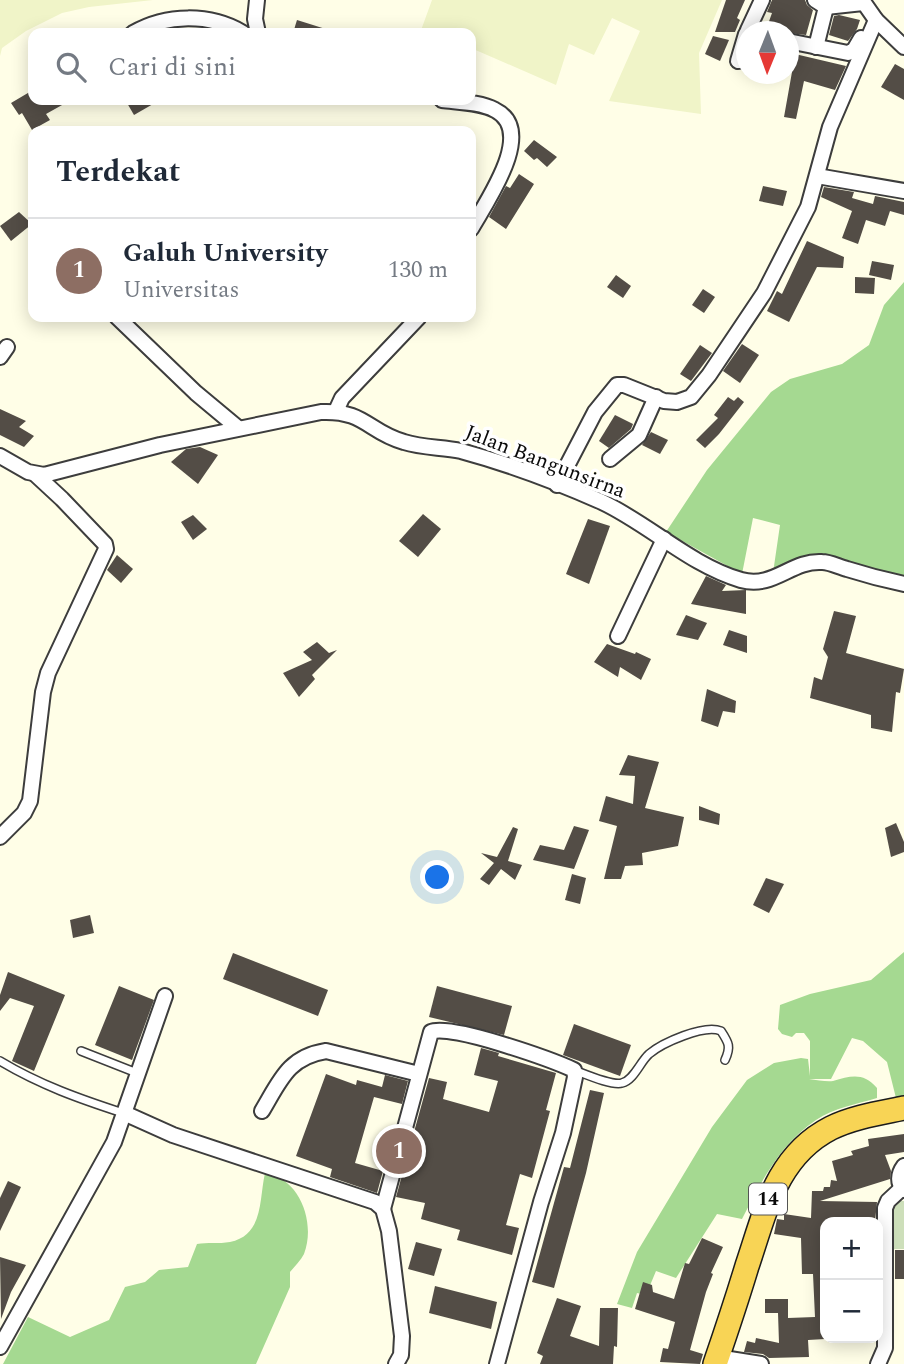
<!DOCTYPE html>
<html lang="id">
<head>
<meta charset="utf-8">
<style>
  :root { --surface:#fff; --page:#f2f2f3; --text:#1f2937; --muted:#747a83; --line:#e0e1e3; --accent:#0f766e }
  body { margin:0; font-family:Spectral,serif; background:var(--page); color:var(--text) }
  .controls { position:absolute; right:21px; bottom:21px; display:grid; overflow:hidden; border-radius:14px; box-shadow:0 4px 18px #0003 }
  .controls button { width:63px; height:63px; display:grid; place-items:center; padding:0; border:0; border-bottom:2px solid var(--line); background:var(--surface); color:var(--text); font:35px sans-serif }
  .compass { position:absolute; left:736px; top:21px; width:63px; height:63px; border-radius:50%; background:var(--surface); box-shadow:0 4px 18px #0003; rotate:181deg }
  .you { position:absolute; left:438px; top:878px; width:24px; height:24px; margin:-18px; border:5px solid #fff; border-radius:50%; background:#1a73e8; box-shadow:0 0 0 10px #1a73e833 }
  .badge { display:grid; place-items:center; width:46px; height:46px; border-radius:50%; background:var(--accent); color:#fff; font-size:23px; font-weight:700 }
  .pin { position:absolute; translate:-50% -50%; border:4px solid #fff; box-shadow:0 2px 7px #0006 }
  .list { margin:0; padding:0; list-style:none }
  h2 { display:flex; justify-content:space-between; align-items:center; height:91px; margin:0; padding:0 28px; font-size:30px }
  h2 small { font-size:23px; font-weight:400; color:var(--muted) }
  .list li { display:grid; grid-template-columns:46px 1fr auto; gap:21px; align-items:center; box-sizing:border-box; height:105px; padding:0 28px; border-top:2px solid var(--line) }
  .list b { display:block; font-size:26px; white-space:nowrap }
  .list p { margin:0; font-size:23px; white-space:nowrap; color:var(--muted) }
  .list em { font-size:23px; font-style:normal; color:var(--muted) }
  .icon { flex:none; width:38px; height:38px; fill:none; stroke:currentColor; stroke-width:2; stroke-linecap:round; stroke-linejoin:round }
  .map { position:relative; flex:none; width:904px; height:1364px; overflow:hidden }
  .search { position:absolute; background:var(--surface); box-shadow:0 4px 18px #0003; left:28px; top:28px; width:448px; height:77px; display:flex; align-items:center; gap:18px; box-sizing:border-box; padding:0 24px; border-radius:14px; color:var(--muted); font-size:26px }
  .panel { position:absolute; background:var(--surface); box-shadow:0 4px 18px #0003; left:28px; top:126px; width:448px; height:196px; border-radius:14px }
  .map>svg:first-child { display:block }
  .farmland { fill:#f0f4c8 }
  .forest { fill:#a5d991 }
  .cemetery { fill:#cddfba }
  .building { fill:#534d46 }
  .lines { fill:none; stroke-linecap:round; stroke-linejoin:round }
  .service-casing { stroke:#3d3d3d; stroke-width:10 }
  .minor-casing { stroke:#3d3d3d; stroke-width:18 }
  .trunk-casing { stroke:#1b1b1b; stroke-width:26 }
  .service { stroke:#fff; stroke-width:7 }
  .minor { stroke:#fff; stroke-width:14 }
  .trunk { stroke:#f8d455; stroke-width:23 }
  .labels { text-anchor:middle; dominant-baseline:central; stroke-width:7; stroke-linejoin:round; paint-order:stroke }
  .shield { fill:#fff; stroke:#545454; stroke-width:2 }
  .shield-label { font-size:19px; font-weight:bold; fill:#0a0a0a }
  .street-label { font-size:21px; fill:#0a0a0a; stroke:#fff }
</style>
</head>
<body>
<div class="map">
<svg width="904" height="1364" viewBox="0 0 904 1364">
  <rect width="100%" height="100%" fill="#fffee7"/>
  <g class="farmland">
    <path d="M0,0H153L89,7L62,13L26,31L2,48L0,56Z"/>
    <path d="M432,0H722L699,53L701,114L609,101L640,31L612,18L594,55L569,44L556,85L471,48V33H420Z"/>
  </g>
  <g class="forest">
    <path d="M904,282V577L875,572L827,555L808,556L773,573L780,525L753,518L742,574L666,532L707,470L771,392L790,379L842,364L869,345L884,305Z"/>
    <path d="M904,952V1096L896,1098L887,1062L863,1041L852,1038L831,1079H809C817,1080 827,1082 833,1081C851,1076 863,1072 877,1088V1098C857,1104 834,1108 816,1120C780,1144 761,1182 742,1219L717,1214L676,1278L656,1271L646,1295L637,1293L632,1308L617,1304L637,1252L712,1127L747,1080L774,1063L801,1058L808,1059L810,1076V1041L804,1033H796L792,1037L782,1034L778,1029L780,1005L810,994L871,980Z"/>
    <path d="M265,1173C300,1178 316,1223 304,1254C301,1260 295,1266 290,1272V1287L256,1364H3L28,1317L70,1337L109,1320L125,1287L145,1282L159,1270L188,1267L197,1244C207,1242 219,1244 230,1242C264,1235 259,1199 265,1173Z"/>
  </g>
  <path class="cemetery" d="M897,1201H904V1249H890V1207Z"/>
  <g class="building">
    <path d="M726,0H745L737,18L740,20L735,32H715Z"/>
    <path d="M772,0H805L807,5L813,10L806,35L780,32L767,27L772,13L767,12Z"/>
    <path d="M839,15L860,20L857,29L848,41L829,35L834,16Z"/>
    <path d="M297,20L332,31V33H293Z"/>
    <path d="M713,36L729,40L720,61L705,54Z"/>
    <path d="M788,54L795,56V54L846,66L835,90L804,81L796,119L784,117L792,72L788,70Z"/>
    <path d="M895,64L904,69V100L881,87Z"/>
    <path d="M33,90V100H71L46,114L50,120L32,130L22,113L19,115L11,103Z"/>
    <path d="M133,100H160L134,115L127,103Z"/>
    <path d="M534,140L557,157L547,167L537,158L534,160L524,151Z"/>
    <path d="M519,174L534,184L506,229L489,217L506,186L510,188Z"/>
    <path d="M763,186L787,191L783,206L759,201Z"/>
    <path d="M824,187L854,192L852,198L873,204L875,196L904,202V215L890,211L885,226L866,220L858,244L842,238L852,211L821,197Z"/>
    <path d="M19,212L32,224L11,241L0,226Z"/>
    <path d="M807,241L844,257L843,268L817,267L789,322L767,311L777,291L782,294Z"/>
    <path d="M872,261L894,265L891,280L869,275Z"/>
    <path d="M616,275L631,286L623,298L607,287Z"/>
    <path d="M855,277L875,278L874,294L855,293Z"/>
    <path d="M703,289L715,297L704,313L692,305Z"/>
    <path d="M742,344L759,355L740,383L723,371Z"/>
    <path d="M700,345L712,353L691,381L680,374Z"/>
    <path d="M728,397L734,401L738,397L744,402L719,434L705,448L696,440L718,418L714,415Z"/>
    <path d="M0,409L26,421L19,427L34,436L24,447L0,435Z"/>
    <path d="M615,415L633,424L631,429L609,448L599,441Z"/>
    <path d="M651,432L668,440L660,454L642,445Z"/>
    <path d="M200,447L218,455L198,484L171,462L186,449Z"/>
    <path d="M423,514L441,529L418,557L399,541Z"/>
    <path d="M193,515L207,529L193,540L181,522Z"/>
    <path d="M588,519L610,526L589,584L566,574Z"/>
    <path d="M117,555L133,569L121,583L107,570Z"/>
    <path d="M706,576L726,585L722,591L746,590V614L691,604Z"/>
    <path d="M834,611L856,616L846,653L904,669L900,693L896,692L892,732L871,728V715L810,698L814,677L822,680L828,657L823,649Z"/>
    <path d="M686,615L707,623L698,640L676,635Z"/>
    <path d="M729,630L747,636V653L723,645Z"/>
    <path d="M317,642L329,653L337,650L312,675L315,679L299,697L283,673L312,660L303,652Z"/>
    <path d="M607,644L635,654L636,652L651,659L641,680L620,667L618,677L594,662Z"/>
    <path d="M707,689L736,701L735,713L723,711L718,727L701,721Z"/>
    <path d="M628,755L659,762L645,808L684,817L678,846L642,853L643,865L625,866L621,879H604L617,826L599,821L606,796L633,804L635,776L619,775Z"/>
    <path d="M699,806L720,814L719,825L699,820Z"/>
    <path d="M896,823L904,842V852L891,857L885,828Z"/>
    <path d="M574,826L589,830L574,869L533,860L540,845L564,850Z"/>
    <path d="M513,827L518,829L508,861L522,865L515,880L501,869L489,885L480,879L494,863L481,853L497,857Z"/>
    <path d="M572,874L586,878L580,904L565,900Z"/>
    <path d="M766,878L784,884L769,913L753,905Z"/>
    <path d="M90,915L94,933L73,938L70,920Z"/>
    <path d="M233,953L328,990L318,1016L223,979Z"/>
    <path d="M8,972L65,995L34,1071L12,1061L34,1006L10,998L0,1011V995Z"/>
    <path d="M119,986L154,1000L132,1060L95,1045Z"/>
    <path d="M437,986L512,1006L504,1035L429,1017Z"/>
    <path d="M574,1024L631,1045L620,1076L563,1055Z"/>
    <path d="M481,1048L499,1053L498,1056L556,1073L546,1110L550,1111L532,1178L520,1174L506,1225L519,1228L512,1255L457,1240L460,1230L421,1219L425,1203L396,1197L429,1078L447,1082L443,1099L489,1112L498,1081L474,1075Z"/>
    <path d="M326,1074L356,1085L357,1080L382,1087L385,1075L408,1081L402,1104L374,1097L355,1163L383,1171L377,1193L330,1177L332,1169L296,1156Z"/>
    <path d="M590,1090L604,1093L586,1173L554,1288L532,1282L564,1167L570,1168Z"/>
    <path d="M904,1134V1152L885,1155L891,1171L890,1179L820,1201L877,1202L875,1222H825V1339L808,1340L809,1357L769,1358L763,1354L744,1352L747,1341L755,1343L756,1338L779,1343L778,1313H765V1299H788V1318L815,1317L813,1274H802L801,1238L774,1234L777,1219L784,1220V1214L811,1218L812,1191H823L824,1187H830L831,1180L837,1181L832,1161L853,1155L851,1151L869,1146L868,1139Z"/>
    <path d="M8,1181L21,1187L0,1231V1198Z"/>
    <path d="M702,1238L723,1247L711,1273L713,1274L706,1292L690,1350L703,1354L700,1364L660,1362L663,1348L668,1349L675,1322L635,1309L643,1282L652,1285L653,1292L674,1299L685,1263L689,1264Z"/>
    <path d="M416,1242L442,1249L434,1276L408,1269Z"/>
    <rect x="895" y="1250" width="9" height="29"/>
    <path d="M0,1257L26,1265L11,1292L1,1319Z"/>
    <path d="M435,1286L497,1302L491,1329L429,1313Z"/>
    <path d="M557,1298L581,1306L570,1336L599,1346L600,1308H618L617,1347L614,1346L613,1364H540L543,1356L537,1353Z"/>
  </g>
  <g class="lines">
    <g class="service-casing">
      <g id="service">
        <path d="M81,1051L137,1073"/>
        <path d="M0,1061C40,1085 80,1099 123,1113"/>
        <path d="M574,1070C585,1074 612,1086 622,1083C634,1080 640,1062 649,1054C662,1043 704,1024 721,1031C729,1043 731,1047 725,1060"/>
      </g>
    </g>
    <g class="minor-casing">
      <g id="minor">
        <path d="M257,0L255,19L258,33"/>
        <path d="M815,0L826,7L863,3"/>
        <path d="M862,0L876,20L904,47"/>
        <path d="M751,32L748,30L762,0"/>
        <path d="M133,33C166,14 210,13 243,33"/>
        <path d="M788,41L848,53L854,50L861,38"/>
        <path d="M816,47L826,7"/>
        <path d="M738,61L746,34"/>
        <path d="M442,100C458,102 480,102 495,110C537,131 486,202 471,229"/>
        <path d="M817,176L904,191"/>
        <path d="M117,317L196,393L238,428"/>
        <path d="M0,357L7,347"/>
        <path d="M336,411L342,398L419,317"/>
        <path d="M0,456L28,472L44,475L160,445L321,412C365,410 368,432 404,442C423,448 442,447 461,451C509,464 557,482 602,502C649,524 690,565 741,580C774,589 791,560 822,562C830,562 839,567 847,569C866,575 885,580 904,584"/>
        <path d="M610,459L639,435L656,397"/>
        <path d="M557,485L595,412L617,385H624L664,401L677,402L691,397L709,375L764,293L808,207L830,127L876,20"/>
        <path d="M618,636L664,539"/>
        <path d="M0,837L24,813L30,801L43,692L48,673L106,549L105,544L62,499L35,474"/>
        <path d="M262,1111C280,1081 288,1057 326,1051L419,1074"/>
        <path d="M124,1113L173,1135L375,1202L383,1209L389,1231L402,1336L401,1355L396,1364"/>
        <path d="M904,1166C898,1174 897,1183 904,1190"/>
        <path d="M383,1209L431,1032C450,1023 552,1060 574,1070L575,1077L563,1133L541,1202L497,1364"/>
        <path d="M0,1347L114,1142L165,996"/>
        <path d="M717,1357L761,1364"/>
        <path d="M878,1364L885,1348V1208L888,1201L902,1188"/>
      </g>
    </g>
    <g class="trunk-casing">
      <path id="trunk" d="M715,1364C726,1332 737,1299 747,1266C765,1213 776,1156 831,1128C853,1117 880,1113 904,1108"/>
    </g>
    <use href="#service" class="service"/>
    <use href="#minor" class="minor"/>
    <use href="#trunk" class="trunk"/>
  </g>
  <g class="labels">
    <rect class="shield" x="749" y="1183.5" width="38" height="31" rx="5"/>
    <g class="shield-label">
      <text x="768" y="1199">14</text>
    </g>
    <g class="street-label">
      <text transform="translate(545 462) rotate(21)">Jalan Bangunsirna</text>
    </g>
  </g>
</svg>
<div class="controls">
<button>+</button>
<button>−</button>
</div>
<svg class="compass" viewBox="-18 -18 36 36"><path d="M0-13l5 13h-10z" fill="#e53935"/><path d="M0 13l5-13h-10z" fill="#747a83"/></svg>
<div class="you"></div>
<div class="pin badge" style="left:399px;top:1151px;background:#8d6e63">1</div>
<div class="search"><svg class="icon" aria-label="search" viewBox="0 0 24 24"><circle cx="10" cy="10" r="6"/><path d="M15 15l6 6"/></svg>Cari di sini</div>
<section class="panel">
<h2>Terdekat<small></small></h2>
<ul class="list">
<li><span class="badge" style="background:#8d6e63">1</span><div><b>Galuh University</b><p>Universitas</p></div><em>130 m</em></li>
</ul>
</section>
</div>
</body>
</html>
